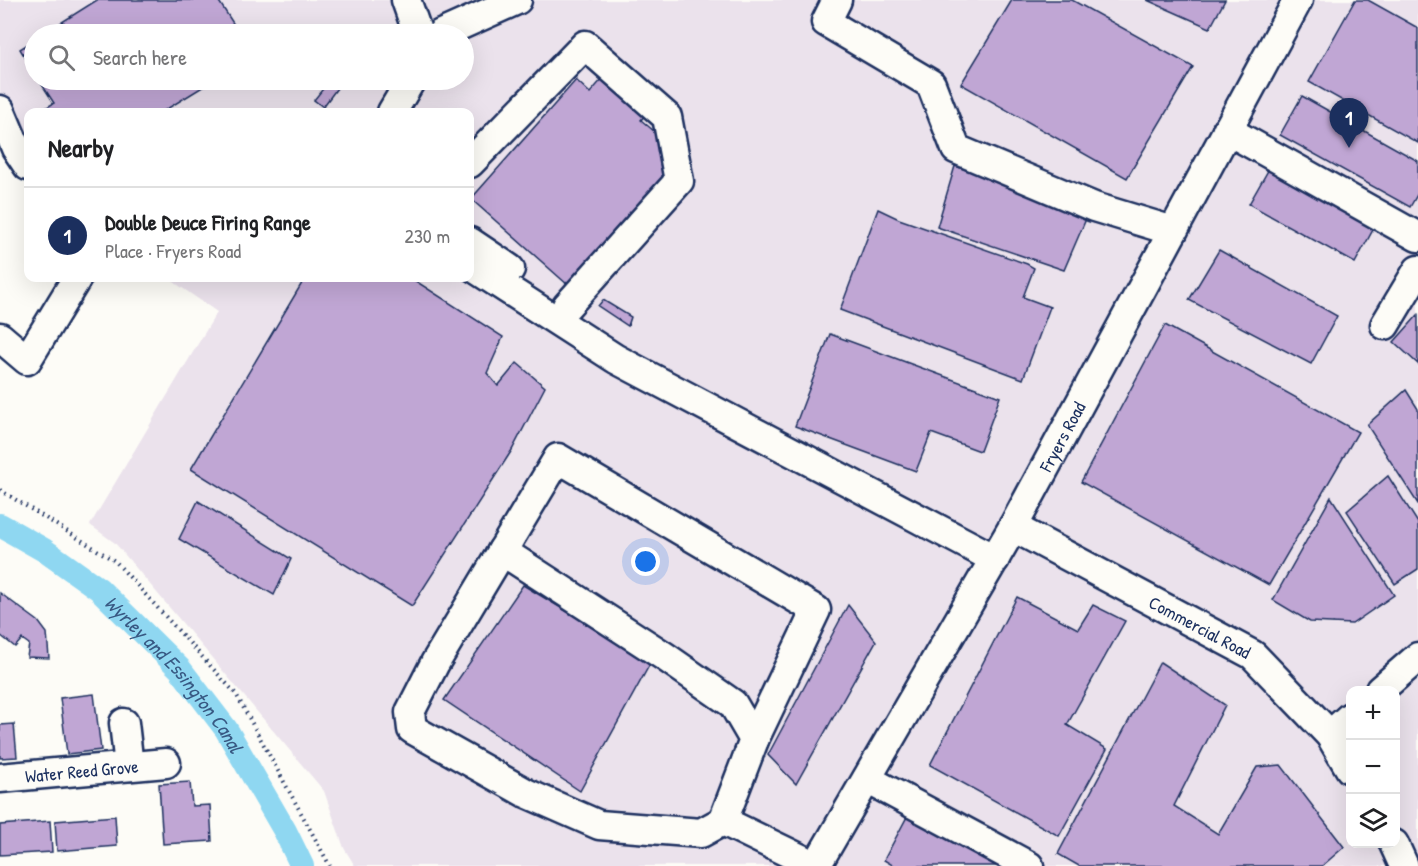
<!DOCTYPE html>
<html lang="en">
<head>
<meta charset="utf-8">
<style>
  :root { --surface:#fff; --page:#f2f2f2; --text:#202124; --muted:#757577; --line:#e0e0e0; --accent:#1b2f5e }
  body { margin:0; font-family:"Patrick Hand",sans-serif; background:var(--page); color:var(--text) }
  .controls { position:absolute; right:18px; bottom:18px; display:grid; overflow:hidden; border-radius:12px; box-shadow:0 6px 24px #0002 }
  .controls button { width:54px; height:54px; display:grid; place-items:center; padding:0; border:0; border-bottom:2px solid var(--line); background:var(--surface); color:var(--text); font:30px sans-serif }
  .you { position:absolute; left:646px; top:562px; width:21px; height:21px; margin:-15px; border:4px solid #fff; border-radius:50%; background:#1a73e8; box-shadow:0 0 0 9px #1a73e833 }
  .badge { display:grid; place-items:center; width:39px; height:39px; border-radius:50%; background:var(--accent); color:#fff; font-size:20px; font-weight:700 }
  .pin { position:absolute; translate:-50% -50px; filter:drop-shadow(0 2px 3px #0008) }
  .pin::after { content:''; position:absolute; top:32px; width:21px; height:18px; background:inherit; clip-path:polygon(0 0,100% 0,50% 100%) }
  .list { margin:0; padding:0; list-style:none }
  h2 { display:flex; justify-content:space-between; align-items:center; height:78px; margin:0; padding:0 24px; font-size:26px }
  h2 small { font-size:20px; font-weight:400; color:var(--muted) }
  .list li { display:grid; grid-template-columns:39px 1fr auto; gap:18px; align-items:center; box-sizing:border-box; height:96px; padding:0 24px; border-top:2px solid var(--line) }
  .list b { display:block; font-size:22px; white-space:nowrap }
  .list p { margin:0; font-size:20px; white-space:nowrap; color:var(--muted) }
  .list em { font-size:20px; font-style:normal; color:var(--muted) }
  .icon { flex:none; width:33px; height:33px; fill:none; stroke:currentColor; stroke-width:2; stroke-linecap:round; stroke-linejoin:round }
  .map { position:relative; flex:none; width:1418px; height:866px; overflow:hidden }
  .search { position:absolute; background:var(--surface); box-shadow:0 6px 24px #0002; left:24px; top:24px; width:450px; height:66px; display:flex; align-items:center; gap:15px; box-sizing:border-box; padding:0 21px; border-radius:33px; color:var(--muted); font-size:22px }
  .panel { position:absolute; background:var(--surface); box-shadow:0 6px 24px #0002; left:24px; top:108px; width:450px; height:174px; border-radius:12px }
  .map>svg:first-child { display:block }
  .built { fill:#ebe2ec; fill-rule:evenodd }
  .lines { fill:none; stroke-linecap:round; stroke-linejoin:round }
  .canal { stroke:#8fd7f1; stroke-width:24 }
  .building { fill:#c0a6d4; stroke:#1b2f5e; stroke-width:1.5 }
  .minor-casing { stroke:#1b2f5e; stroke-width:33 }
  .path { stroke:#1b2f5e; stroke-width:4; stroke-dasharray:1.5 4.5; stroke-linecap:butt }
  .minor { stroke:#fdfcf7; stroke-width:28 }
  .labels { text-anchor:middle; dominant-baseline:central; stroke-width:5; stroke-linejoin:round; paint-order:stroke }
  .street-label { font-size:18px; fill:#1b2f5e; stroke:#fdfcf7 }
  .water-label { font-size:20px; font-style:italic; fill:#385983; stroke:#fdfcf7 }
</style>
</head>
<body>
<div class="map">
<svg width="1418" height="866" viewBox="0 0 1418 866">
  <rect width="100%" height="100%" fill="#fdfcf7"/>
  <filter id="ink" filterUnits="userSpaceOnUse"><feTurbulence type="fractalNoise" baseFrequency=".0167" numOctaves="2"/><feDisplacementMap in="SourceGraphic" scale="12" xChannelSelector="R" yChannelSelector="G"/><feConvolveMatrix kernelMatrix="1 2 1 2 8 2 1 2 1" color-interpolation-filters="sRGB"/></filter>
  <g filter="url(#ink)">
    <path class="built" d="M0,0H1418V866H355L344,848L324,791L115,543L90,525L217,312L168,278H470V112H28V139L22,131L0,142ZM34,34H464V80H34ZM1350,690H1396V844H1350Z"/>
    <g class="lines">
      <path class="canal" id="s1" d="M0,525L44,550L99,589L180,669L226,729L285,831L302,866"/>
    </g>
    <g class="building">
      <path d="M97,0H218L240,34H43Z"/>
      <path d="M1012,0H1072L1193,67L1127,178L961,84Z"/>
      <path d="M1147,0H1225L1210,28Z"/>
      <path d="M1355,0H1368L1418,28V143L1309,82Z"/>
      <path d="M34,40V72L20,49Z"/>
      <path d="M603,78L645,115L641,120L669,144L659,156L672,168L568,285L471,199L576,80L590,93Z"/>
      <path d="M39,80H214L162,112H39L54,103Z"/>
      <path d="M330,80H343L323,107L314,100Z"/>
      <path d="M1302,96L1418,161V193L1410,207L1280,135Z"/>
      <path d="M955,166L1089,212L1064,270L937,227Z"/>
      <path d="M1270,167L1375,226L1355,263L1249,204Z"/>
      <path d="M878,209L899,219L1027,264L1034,268L1023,297L1050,307L1023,379L840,310Z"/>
      <path d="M1219,250L1337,316L1311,364L1189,300Z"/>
      <path d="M305,278H411L503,337L487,373L498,386L517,363L545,387L512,450L412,606L191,469Z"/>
      <path d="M603,300L631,317L628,326L598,306Z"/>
      <path d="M1418,315V364L1394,342Z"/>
      <path d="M1165,325L1358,432L1269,585L1081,482Z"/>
      <path d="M830,334L1000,397L980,451L931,433L916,471L795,426Z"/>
      <path d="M1406,390L1418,409V504L1367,425Z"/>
      <path d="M1388,476L1418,523V569L1395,584L1347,511Z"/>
      <path d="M1331,497L1394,595L1352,624L1310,622L1273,600Z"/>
      <path d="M198,501L291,559L274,595L179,539Z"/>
      <path d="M523,585L651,662L580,791L444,700Z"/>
      <path d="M0,593L38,621L47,633L49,658L27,657L29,644L22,639L15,647L0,635Z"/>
      <path d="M1017,597L1078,629L1093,605L1125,621L1067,725L1107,749L1059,836L930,765Z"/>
      <path d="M848,605L876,641L796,784L768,755Z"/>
      <path d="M1160,662L1225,705L1174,806L1218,834L1257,767L1281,765L1344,847L1322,866H1079L1058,854Z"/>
      <path d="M94,694L101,750L67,754L60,698Z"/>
      <path d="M14,724L17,757L0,758V725Z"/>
      <path d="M190,782L192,806L210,805L212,841L163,844L159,784Z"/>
      <path d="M909,813L1004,866H894L884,860Z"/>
      <path d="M115,816L117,846L57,851L55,821Z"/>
      <path d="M50,821L52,852L0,855V825Z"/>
    </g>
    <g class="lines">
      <g class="minor-casing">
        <g id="minor">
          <path d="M406,0L418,34"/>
          <path d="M837,0L826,22L931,84L956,149L1094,207L1173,231"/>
          <path d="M441,34L517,0"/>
          <path d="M0,110L16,148L28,166"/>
          <path d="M392,112L411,80"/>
          <path d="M1227,130L1418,237"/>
          <path d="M470,163L585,45L667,117L679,181L567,306"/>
          <path d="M470,242L510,269"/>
          <path d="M470,265L616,359L995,559"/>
          <path d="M1385,325L1418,270"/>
          <path d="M0,337L27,360L77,278"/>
          <path id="s2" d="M1013,527L1253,655L1330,735L1350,769"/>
          <path d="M502,551L664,656L733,704L754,740L723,821"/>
          <path d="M1380,690L1418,657"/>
          <path d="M124,723L129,766"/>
          <path d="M1330,735L1350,717"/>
          <path d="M754,740L816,610L558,458L435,663L410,712L412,729L526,793L599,825L701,833L723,821L816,866"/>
          <path id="s3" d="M0,778L166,763"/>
          <path d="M867,779L1029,866"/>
          <path d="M1394,844L1404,866"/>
          <path id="s4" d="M816,866L1013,527L1298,0"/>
        </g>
      </g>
      <path class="path" d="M0,490L115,561L236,694L330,866"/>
      <use href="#minor" class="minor"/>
    </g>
  </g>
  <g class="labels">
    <g class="street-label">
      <text stroke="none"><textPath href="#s4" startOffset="495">Fryers Road</textPath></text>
      <text stroke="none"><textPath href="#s2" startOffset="212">Commercial Road</textPath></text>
      <text stroke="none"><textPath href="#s3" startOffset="82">Water Reed Grove</textPath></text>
    </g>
    <g class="water-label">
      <text stroke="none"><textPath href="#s1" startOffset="232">Wyrley and Essington Canal</textPath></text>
    </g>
  </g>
</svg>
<div class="controls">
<button>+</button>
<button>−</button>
<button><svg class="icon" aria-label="layers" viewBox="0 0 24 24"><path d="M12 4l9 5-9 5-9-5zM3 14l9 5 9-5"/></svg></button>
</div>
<div class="you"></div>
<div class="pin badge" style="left:1349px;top:148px">1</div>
<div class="search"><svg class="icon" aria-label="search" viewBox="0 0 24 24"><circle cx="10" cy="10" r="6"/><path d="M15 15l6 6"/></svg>Search here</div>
<section class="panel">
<h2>Nearby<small></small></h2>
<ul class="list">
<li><span class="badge">1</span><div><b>Double Deuce Firing Range</b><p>Place · Fryers Road</p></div><em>230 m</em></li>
</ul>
</section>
</div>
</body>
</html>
